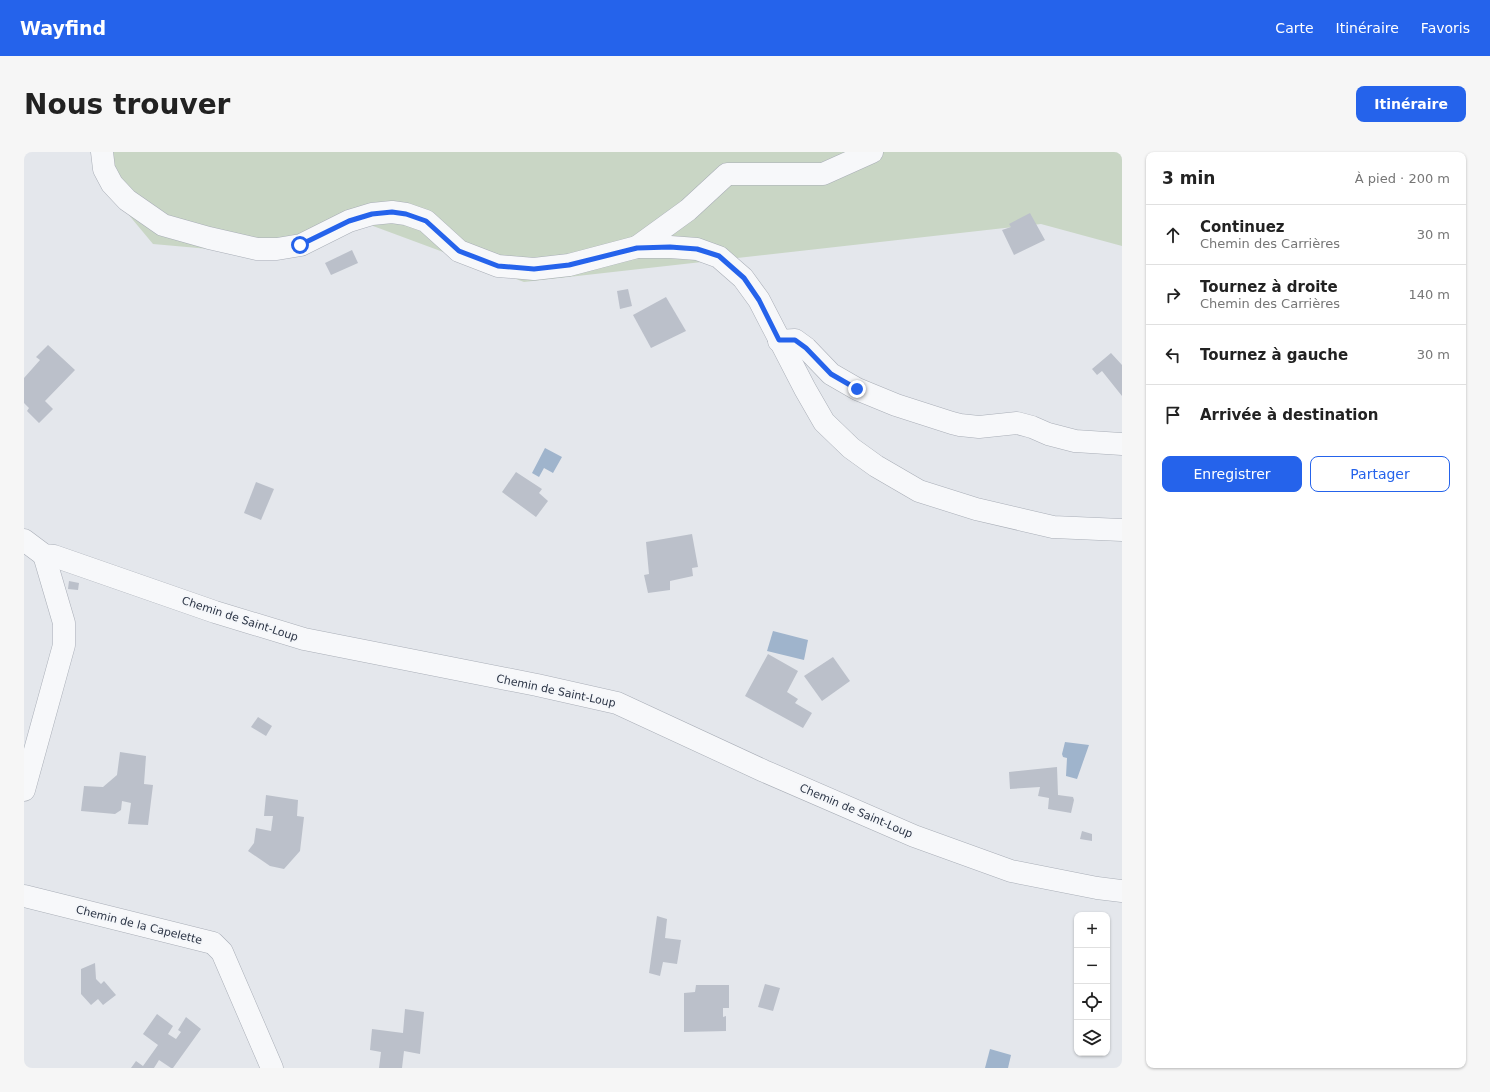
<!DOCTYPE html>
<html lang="fr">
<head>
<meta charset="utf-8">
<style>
  :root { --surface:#fff; --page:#f6f6f6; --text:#222; --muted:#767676; --line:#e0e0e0; --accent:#2563eb }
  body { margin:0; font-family:"DejaVu Sans",sans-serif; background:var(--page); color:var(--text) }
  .controls { position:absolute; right:12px; bottom:12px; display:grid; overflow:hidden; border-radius:8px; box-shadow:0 1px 3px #0004 }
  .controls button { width:36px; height:36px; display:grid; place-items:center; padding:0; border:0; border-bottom:1px solid var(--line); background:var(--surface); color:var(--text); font:20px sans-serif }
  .stop { position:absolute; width:12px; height:12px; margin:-9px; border:3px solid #2563eb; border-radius:50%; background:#fff }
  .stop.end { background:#2563eb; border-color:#fff; box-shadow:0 1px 4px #0008 }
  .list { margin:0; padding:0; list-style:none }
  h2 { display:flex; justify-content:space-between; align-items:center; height:52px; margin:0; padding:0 16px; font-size:17px }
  h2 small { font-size:13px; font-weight:400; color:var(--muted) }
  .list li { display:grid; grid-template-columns:26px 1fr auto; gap:12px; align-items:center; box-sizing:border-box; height:60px; padding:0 16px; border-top:1px solid var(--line) }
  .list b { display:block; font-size:15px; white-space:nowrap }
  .list p { margin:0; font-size:13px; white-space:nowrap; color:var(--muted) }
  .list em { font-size:13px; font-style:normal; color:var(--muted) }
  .actions { display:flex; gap:8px; padding:12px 16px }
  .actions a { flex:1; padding:9px 0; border:1px solid var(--accent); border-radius:8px; text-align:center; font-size:14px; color:var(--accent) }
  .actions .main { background:var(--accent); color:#fff }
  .icon { flex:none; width:22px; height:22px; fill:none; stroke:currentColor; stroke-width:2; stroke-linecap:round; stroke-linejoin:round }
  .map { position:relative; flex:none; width:1098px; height:916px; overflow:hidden; border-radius:8px }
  header { display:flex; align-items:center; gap:24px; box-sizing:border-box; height:56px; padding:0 20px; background:var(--accent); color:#fff }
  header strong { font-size:19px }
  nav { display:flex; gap:22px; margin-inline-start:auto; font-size:14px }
  .intro { display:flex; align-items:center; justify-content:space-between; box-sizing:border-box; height:96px; padding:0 24px }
  h1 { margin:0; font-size:28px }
  .button { padding:10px 18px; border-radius:8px; background:var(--accent); color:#fff; font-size:14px; font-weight:700 }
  main { display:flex; gap:24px; padding:0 24px }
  aside { flex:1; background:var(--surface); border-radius:8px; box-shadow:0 1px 3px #0004 }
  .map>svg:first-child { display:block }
  .green { fill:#c9d6c5 }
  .water { fill:#9fb4cc }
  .building { fill:#bbc0ca }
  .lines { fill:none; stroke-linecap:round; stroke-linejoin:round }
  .minor-casing { stroke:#a9aeb7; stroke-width:23 }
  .minor { stroke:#f7f8fa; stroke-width:22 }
  .route { stroke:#2563eb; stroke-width:5 }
  .labels { text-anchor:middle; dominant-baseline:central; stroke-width:3.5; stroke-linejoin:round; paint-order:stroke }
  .street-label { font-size:11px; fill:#2b3445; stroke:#f4f6f9 }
</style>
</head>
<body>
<header>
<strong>Wayfind</strong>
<nav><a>Carte</a><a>Itinéraire</a><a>Favoris</a></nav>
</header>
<div class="intro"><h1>Nous trouver</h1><a class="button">Itinéraire</a></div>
<main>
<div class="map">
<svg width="1098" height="916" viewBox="0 0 1098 916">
  <rect width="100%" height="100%" fill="#e4e7ec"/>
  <path class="green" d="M74,0H1098V94L1017,72L500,130L341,71L230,101L129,92L74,26Z"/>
  <g class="water">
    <path d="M521,296L538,305L529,321L520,316L515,325L508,321Z"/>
    <path d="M749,479L784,488L780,508L743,499Z"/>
    <path d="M1041,590L1065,593L1053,627L1042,624L1043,606L1039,605L1038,602Z"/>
    <path d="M966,897L987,903L984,916H961Z"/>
  </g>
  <g class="building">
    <path d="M1006,61L1021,88L990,103L978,78L987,75L985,72Z"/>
    <path d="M328,98L334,111L307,123L301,111Z"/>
    <path d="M604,137L608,154L596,157L593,139Z"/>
    <path d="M642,145L662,179L627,196L609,163Z"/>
    <path d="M24,193L51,218L21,249L29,257L15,271L3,259L5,256L0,251V226L16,208L12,205Z"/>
    <path d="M1087,201L1098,213V244L1078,219L1073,223L1068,217Z"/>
    <path d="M492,320L518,337L515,341L524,349L512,365L478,340Z"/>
    <path d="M232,330L250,337L237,368L220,361Z"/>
    <path d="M668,382L674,415L668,416L669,424L646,429V438L624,441L620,423L625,422L622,390Z"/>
    <path d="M45,429L55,431L54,438L44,437Z"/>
    <path d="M744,502L774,519L763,540L774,547L771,551L788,561L779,576L721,544Z"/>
    <path d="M809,505L826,529L798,549L780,524Z"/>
    <path d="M234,565L248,574L242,584L227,575Z"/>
    <path d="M96,600L122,604L120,632L129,633L124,673L104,672L107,651L98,649L97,658L91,662L57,659L60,634L79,635L93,623Z"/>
    <path d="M1033,615L1034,643L1049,645L1050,648L1047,661L1024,657L1025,646L1014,644L1016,635L986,637L985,620Z"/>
    <path d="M242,643L274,648L273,664L280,665L276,699L260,717L246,714L224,699L230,691L232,676L247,679L249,664H240Z"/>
    <path d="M1058,679L1068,682V689L1056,687Z"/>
    <path d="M633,764L643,767L641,786L657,788L653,812L639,810L636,824L625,821Z"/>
    <path d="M71,811L72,827L77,832L80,829L92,843L79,853L74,847L67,853L57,842V817Z"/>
    <path d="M741,832L756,836L749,859L734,855Z"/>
    <path d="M672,833H705V856H699V865L702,864V879L660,880V841L671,840Z"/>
    <path d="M381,857L400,860L396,902L380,899L378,916H355L357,900L346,898L348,877L379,881Z"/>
    <path d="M133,862L149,874L144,882L152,887L157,880L154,878L162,865L177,877L149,916H147L135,908L130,916H107L112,909L119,914L134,893L119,882Z"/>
  </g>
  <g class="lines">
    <g class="minor-casing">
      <g id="minor">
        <path d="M78,0L80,17L88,32L103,48L139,73L185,86L233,97H253L277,93L325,69L348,62L368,60L382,62L402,69L435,99L474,114L510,117L545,113L613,95H646L673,97L695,105L719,126L735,148L781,237L800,270L827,296L852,314L895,339L952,357L1029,375L1098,378"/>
        <path d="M613,95L664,58L703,22H799L848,0"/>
        <path d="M755,189L771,188L782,196L807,222L833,237L872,253L928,271L936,273L955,275L993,271L1008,275L1024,282L1051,289L1098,292"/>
        <path d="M0,388L20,403L30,404L191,460L280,487L513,533L593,551L740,619L890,684L987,719L1073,736L1098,739"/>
        <path d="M0,638L40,493V471L20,403"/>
        <path d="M0,744L189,791L198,800L248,916"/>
      </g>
    </g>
    <use href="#minor" class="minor"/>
  </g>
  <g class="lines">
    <path class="route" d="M276,93L325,69L348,62L368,60L382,62L402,69L435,99L474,114L510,117L545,113L613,96L646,95L673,97L695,104L720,126L735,148L755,188H771L782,196L807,222L833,237"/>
  </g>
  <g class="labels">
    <g class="street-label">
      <text transform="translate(216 467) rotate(18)">Chemin de Saint-Loup</text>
      <text transform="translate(532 539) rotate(12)">Chemin de Saint-Loup</text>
      <text transform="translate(832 659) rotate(23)">Chemin de Saint-Loup</text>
      <text transform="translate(115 773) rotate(14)">Chemin de la Capelette</text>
    </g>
  </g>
</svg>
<div class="controls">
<button>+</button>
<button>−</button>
<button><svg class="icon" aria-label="locate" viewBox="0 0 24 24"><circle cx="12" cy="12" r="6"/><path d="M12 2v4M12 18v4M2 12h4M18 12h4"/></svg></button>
<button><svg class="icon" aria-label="layers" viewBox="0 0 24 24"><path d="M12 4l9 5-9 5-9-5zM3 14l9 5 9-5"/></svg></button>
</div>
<div class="stop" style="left:276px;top:93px"></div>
<div class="stop end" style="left:833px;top:237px"></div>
</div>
<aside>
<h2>3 min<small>À pied · 200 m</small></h2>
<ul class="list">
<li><svg class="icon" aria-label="ahead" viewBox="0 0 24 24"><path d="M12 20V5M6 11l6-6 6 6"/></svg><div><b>Continuez</b><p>Chemin des Carrières</p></div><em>30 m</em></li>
<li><svg class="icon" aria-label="right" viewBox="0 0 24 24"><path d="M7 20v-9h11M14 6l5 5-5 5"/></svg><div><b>Tournez à droite</b><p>Chemin des Carrières</p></div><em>140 m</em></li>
<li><svg class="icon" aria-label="left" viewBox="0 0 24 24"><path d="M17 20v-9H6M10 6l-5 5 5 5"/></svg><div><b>Tournez à gauche</b></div><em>30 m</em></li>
<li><svg class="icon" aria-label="arrive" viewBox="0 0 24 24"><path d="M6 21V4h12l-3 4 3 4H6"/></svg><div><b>Arrivée à destination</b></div></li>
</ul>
<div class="actions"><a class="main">Enregistrer</a><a>Partager</a></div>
</aside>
</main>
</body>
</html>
